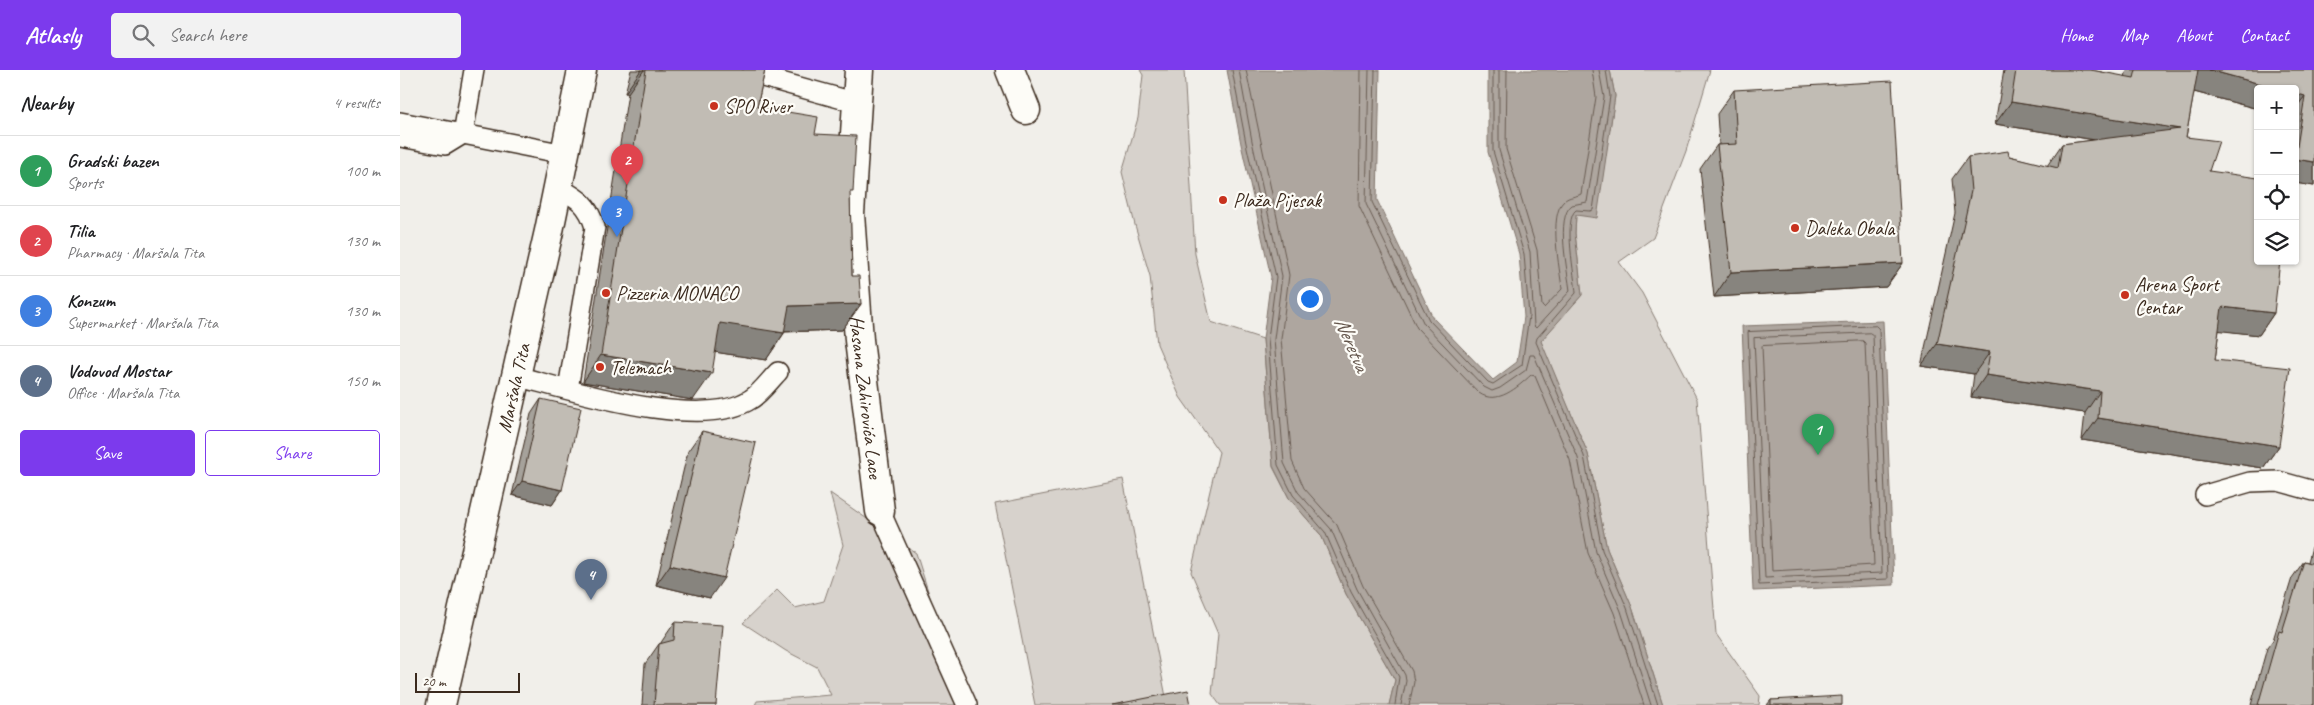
<!DOCTYPE html>
<html lang="en">
<head>
<meta charset="utf-8">
<style>
  :root { --surface:#fff; --page:#f2f2f2; --text:#202124; --muted:#757577; --line:#e0e0e0; --accent:#7c3aed }
  body { margin:0; font-family:Caveat,sans-serif; background:var(--page); color:var(--text) }
  .controls { position:absolute; right:15px; top:15px; display:grid; overflow:hidden; border-radius:5px; box-shadow:0 1px 4px #0004 }
  .controls button { width:45px; height:45px; display:grid; place-items:center; padding:0; border:0; border-bottom:1px solid var(--line); background:var(--surface); color:var(--text); font:25px sans-serif }
  .scale { position:absolute; left:15px; bottom:12px; width:105px; box-sizing:border-box; padding-left:5px; border:2px solid #3b2a1e; border-top:0; font-size:14px; line-height:18px; white-space:nowrap; color:#3b2a1e; -webkit-text-stroke:4px #fdfcf7; paint-order:stroke }
  .you { position:absolute; left:909px; top:228px; width:18px; height:18px; margin:-12px; border:4px solid #fff; border-radius:50%; background:#1a73e8; box-shadow:0 0 0 8px #1a73e833 }
  .badge { display:grid; place-items:center; width:32px; height:32px; border-radius:50%; background:var(--accent); color:#fff; font-size:16px; font-weight:700 }
  .pin { position:absolute; translate:-50% -41px; filter:drop-shadow(0 1px 2px #0008) }
  .pin::after { content:''; position:absolute; top:26px; width:18px; height:15px; background:inherit; clip-path:polygon(0 0,100% 0,50% 100%) }
  .list { margin:0; padding:0; list-style:none }
  h2 { display:flex; justify-content:space-between; align-items:center; height:65px; margin:0; padding:0 20px; font-size:21px }
  h2 small { font-size:16px; font-weight:400; color:var(--muted) }
  .list li { display:grid; grid-template-columns:32px 1fr auto; gap:15px; align-items:center; box-sizing:border-box; height:70px; padding:0 20px; border-top:1px solid var(--line) }
  .list b { display:block; font-size:19px; white-space:nowrap }
  .list p { margin:0; font-size:16px; white-space:nowrap; color:var(--muted) }
  .list em { font-size:16px; font-style:normal; color:var(--muted) }
  .actions { display:flex; gap:10px; padding:15px 20px }
  .actions a { flex:1; padding:11px 0; border:1px solid var(--accent); border-radius:5px; text-align:center; font-size:18px; color:var(--accent) }
  .actions .main { background:var(--accent); color:#fff }
  .icon { flex:none; width:28px; height:28px; fill:none; stroke:currentColor; stroke-width:2; stroke-linecap:round; stroke-linejoin:round }
  .map { position:relative; flex:none; width:1914px; height:635px; overflow:hidden }
  header { display:flex; align-items:center; gap:30px; box-sizing:border-box; height:70px; padding:0 25px; background:var(--accent); color:#fff }
  header strong { font-size:24px }
  nav { display:flex; gap:28px; margin-inline-start:auto; font-size:18px }
  .search { width:350px; height:45px; background:var(--page); display:flex; align-items:center; gap:12px; box-sizing:border-box; padding:0 18px; border-radius:5px; color:var(--muted); font-size:19px }
  main { display:flex }
  aside { flex:1; background:var(--surface) }
  .map>svg:first-child { display:block }
  .green { fill:#d7d2cc; stroke:#897e75 }
  .water { fill:#aea69f; stroke:#80746b }
  .lines { fill:none; stroke-linecap:round; stroke-linejoin:round }
  .shore { stroke:#695c52; stroke-width:1 }
  .lane-casing { stroke:#3b2a1e; stroke-width:22 }
  .street-casing { stroke:#3b2a1e; stroke-width:31 }
  .secondary-casing { stroke:#3b2a1e; stroke-width:31 }
  .lane { stroke:#fdfcf7; stroke-width:19 }
  .street { stroke:#fdfcf7; stroke-width:28 }
  .secondary { stroke:#fdfcf7; stroke-width:28 }
  .wall { fill:#a6a29b; stroke:#3b2a1e }
  .shaded-wall { fill:#87847e; stroke:#3b2a1e }
  .building { fill:#c1bcb4; stroke:#3b2a1e }
  .poi-dot { fill:#c8321e; stroke:#fdfcf7; stroke-width:2 }
  .labels { text-anchor:middle; dominant-baseline:central; stroke-width:4.5; stroke-linejoin:round; paint-order:stroke }
  .poi-label { font-size:20px; fill:#3b2a1e; stroke:#fdfcf7; text-anchor:start }
  .street-label { font-size:20px; fill:#3b2a1e; stroke:#fdfcf7 }
  .water-label { font-size:21px; font-style:italic; fill:#63554b; stroke:#fdfcf7 }
</style>
</head>
<body>
<header>
<strong>Atlasly</strong>
<div class="search"><svg class="icon" aria-label="search" viewBox="0 0 24 24"><circle cx="10" cy="10" r="6"/><path d="M15 15l6 6"/></svg>Search here</div>
<nav><a>Home</a><a>Map</a><a>About</a><a>Contact</a></nav>
</header>
<main>
<aside>
<h2>Nearby<small>4 results</small></h2>
<ul class="list">
<li><span class="badge" style="background:#2e9e5b">1</span><div><b>Gradski bazen</b><p>Sports</p></div><em>100 m</em></li>
<li><span class="badge" style="background:#e0444e">2</span><div><b>Tilia</b><p>Pharmacy · Maršala Tita</p></div><em>130 m</em></li>
<li><span class="badge" style="background:#3f7fe0">3</span><div><b>Konzum</b><p>Supermarket · Maršala Tita</p></div><em>130 m</em></li>
<li><span class="badge" style="background:#5c6f8a">4</span><div><b>Vodovod Mostar</b><p>Office · Maršala Tita</p></div><em>150 m</em></li>
</ul>
<div class="actions"><a class="main">Save</a><a>Share</a></div>
</aside>
<div class="map">
<svg width="1914" height="635" viewBox="0 0 1914 635">
  <rect width="100%" height="100%" fill="#f1efea"/>
  <filter id="ink" filterUnits="userSpaceOnUse"><feTurbulence type="fractalNoise" baseFrequency=".02" numOctaves="2"/><feDisplacementMap in="SourceGraphic" scale="10" xChannelSelector="R" yChannelSelector="G"/><feConvolveMatrix kernelMatrix="1 2 1 2 8 2 1 2 1" color-interpolation-filters="sRGB"/></filter>
  <g filter="url(#ink)">
    <g class="green">
      <path d="M740,0H784L795,184L811,252L863,269L873,397L889,428L921,465L946,524L995,610L989,635H820L812,624L818,564L791,502L819,382L780,327L757,274L750,206L735,155L722,102L738,48L743,5Z"/>
      <path d="M1210,0H1310L1286,81L1253,168L1219,192L1242,223L1297,329L1316,564L1360,626L1359,635H1263L1232,537L1207,479L1188,384L1140,271L1182,225L1175,163L1176,144L1196,147L1215,26Z"/>
      <path d="M723,409L767,632L751,635H635L595,434Z"/>
      <path d="M430,423L516,483L564,635H355L357,631L431,625L417,597L386,581L343,553L377,520L395,538L424,531L443,475Z"/>
    </g>
    <g class="water">
      <path d="M827,0H980L977,130L1033,248L1093,310L1117,292L1124,247L1119,184L1088,82V0H1210L1215,26L1197,148L1176,145L1175,163L1182,225L1141,271L1188,384L1207,479L1232,537L1263,635H989L995,610L946,524L921,465L889,428L873,396L863,269L871,207L841,74Z"/>
      <path d="M1483,251L1494,515L1353,521L1342,256Z"/>
    </g>
    <g class="lines">
      <g class="shore">
        <path d="M832,0L846,73L876,207L868,269L878,395L893,425L925,462L951,522L999,607L995,635"/>
        <path d="M839,0L852,71L882,206L874,269L884,393L898,422L931,459L957,519L1005,605L1006,611L1001,635"/>
        <path d="M846,0L889,205L881,269L892,391L904,418L937,455L963,516L1012,601L1014,612L1009,635"/>
        <path d="M961,0L959,136L1017,258L1079,323C1097,336 1118,317 1131,305L1135,306L1170,390L1188,483L1214,543L1244,635"/>
        <path d="M969,0L966,134L1024,254L1084,317L1092,321L1100,318L1126,300L1130,285H1134L1178,388L1196,482L1221,541L1251,635"/>
        <path d="M975,0L972,132L1029,250L1088,312L1093,314L1122,295L1129,246L1124,184L1093,81V0"/>
        <path d="M1099,0V80L1130,182L1134,256L1136,258L1170,221C1168,202 1155,147 1172,135L1187,132L1204,27L1199,0"/>
        <path d="M1107,0L1106,79L1137,180L1142,236L1144,238L1162,219C1160,199 1148,145 1164,131C1169,126 1176,127 1181,124L1196,27L1192,0"/>
        <path d="M1206,0L1210,26L1193,140L1190,141L1176,140C1163,149 1175,207 1176,223L1137,268L1136,272L1184,386L1202,480L1227,538L1258,635"/>
        <path d="M1476,256L1479,259L1488,509L1359,515L1348,262Z"/>
        <path d="M1470,263L1473,265L1482,503L1365,508L1354,268Z"/>
        <path d="M1463,271L1465,273L1474,495L1372,501L1362,276Z"/>
      </g>
      <g class="lane-casing">
        <g id="lane">
          <path d="M74,0L63,64L165,84"/>
          <path d="M352,4L457,33"/>
          <path d="M0,52L63,64"/>
          <path d="M0,67L45,75L63,64"/>
          <path d="M158,117C179,129 188,134 195,157L168,319"/>
          <path d="M116,306C171,320 302,362 351,329C361,323 370,310 378,302"/>
          <path d="M1805,425L1850,412L1878,411L1914,421"/>
          <path d="M480,441L567,635"/>
        </g>
      </g>
      <g class="street-casing">
        <g id="street">
          <path id="s1" d="M459,0L450,144L459,270L480,441"/>
          <path d="M610,0L626,40"/>
        </g>
      </g>
      <g class="secondary-casing">
        <g id="secondary">
          <path id="s2" d="M41,635L149,161L182,0"/>
        </g>
      </g>
      <use href="#lane" class="lane"/>
      <use href="#street" class="street"/>
      <use href="#secondary" class="secondary"/>
    </g>
    <g class="wall">
      <path d="M231,0H365L357,37L415,64L450,127L452,206L461,234L442,260L385,262L366,290L315,282L293,330L183,312L228,23H225Z"/>
      <path d="M1604,0H1691L1725,7L1727,0H1914V116L1895,113V19H1858V39L1794,22L1786,67L1809,101L1874,243L1859,265L1819,260L1815,290L1879,376L1863,398L1682,370L1685,343L1571,327L1574,304L1521,296L1555,143L1552,109L1568,87L1609,86L1647,96L1662,74L1695,70L1595,54Z"/>
      <path d="M1334,20L1503,193L1486,217L1314,227L1300,99L1317,75H1319L1317,44Z"/>
      <path d="M141,329L162,420L152,435L112,425L131,344Z"/>
      <path d="M302,361L310,528L256,515L288,381Z"/>
      <path d="M1914,469V635H1851L1867,578L1873,570L1892,508L1904,491L1908,492Z"/>
      <path d="M275,552L316,635H242L245,594L259,574L261,573L262,571Z"/>
      <path d="M1371,630L1442,635H1367Z"/>
    </g>
    <g class="shaded-wall">
      <path d="M241,0H244L228,23H225Z"/>
      <path d="M1797,0H1809L1879,19H1858V39L1783,19Z"/>
      <path d="M1895,23L1905,26L1895,39Z"/>
      <path d="M1611,32L1780,59L1764,81L1595,54Z"/>
      <path d="M1895,89L1914,92V116L1895,113Z"/>
      <path d="M1503,193L1486,217L1314,227L1331,202Z"/>
      <path d="M461,234L442,260L376,262L384,263L366,290L301,280L320,253L389,236Z"/>
      <path d="M1822,237L1874,243L1859,265L1806,259Z"/>
      <path d="M1537,274L1590,282L1574,304L1521,296Z"/>
      <path d="M201,285L312,303L293,330L183,312Z"/>
      <path d="M1586,305L1700,321L1685,343L1571,327Z"/>
      <path d="M1698,348L1879,376L1863,398L1682,370Z"/>
      <path d="M122,411L162,420L152,435L112,425Z"/>
      <path d="M270,495L324,508L310,528L256,515Z"/>
    </g>
    <g class="building">
      <path d="M246,0H365L357,37L418,47L415,64L456,66L453,122H450L452,206H459L461,234L389,236L384,263L320,253L312,303L201,285Z"/>
      <path d="M1616,0H1691L1734,8L1736,0H1798L1786,67L1819,71L1809,101L1858,108V191H1880L1874,243L1822,237L1815,290L1890,298L1879,376L1698,348L1700,321L1586,305L1590,282L1537,274L1571,121L1568,87L1608,81L1609,86L1658,98L1662,74L1780,59L1611,32Z"/>
      <path d="M1809,0H1914V92L1895,89L1905,26L1895,23V19H1879Z"/>
      <path d="M1492,11L1503,193L1331,202L1317,75L1337,74L1334,20Z"/>
      <path d="M141,329L181,338L162,420L122,411Z"/>
      <path d="M302,361L356,373L324,508L270,495Z"/>
      <path d="M1904,491L1914,494V635H1858L1879,561L1882,562Z"/>
      <path d="M275,552L323,555L316,635H254L259,574L274,570Z"/>
      <path d="M788,620L791,635H712Z"/>
      <path d="M1442,626V635H1371V630Z"/>
    </g>
  </g>
  <g class="poi-dot">
    <circle cx="314" cy="36" r="5"/>
    <circle cx="823" cy="130" r="5"/>
    <circle cx="1395" cy="158" r="5"/>
    <circle cx="206" cy="223" r="5"/>
    <circle cx="1725" cy="225" r="5"/>
    <circle cx="200" cy="297" r="5"/>
  </g>
  <g class="labels">
    <g class="poi-label">
      <text x="324" y="36">SPO River</text>
      <text x="833" y="130">Plaža Pijesak</text>
      <text x="1405" y="158">Daleka Obala</text>
      <text x="1735" y="214">Arena Sport<tspan x="1735" dy="23">Centar</tspan></text>
      <text x="216" y="223">Pizzeria MONACO</text>
      <text x="210" y="297">Telemach</text>
    </g>
    <g class="street-label">
      <text stroke="none"><textPath href="#s2" startOffset="325">Maršala Tita</textPath></text>
      <text stroke="none"><textPath href="#s1" startOffset="328">Hasana Zahirovića Lace</textPath></text>
    </g>
    <g class="water-label">
      <text transform="translate(952 274) rotate(67)">Neretva</text>
    </g>
  </g>
</svg>
<div class="controls">
<button>+</button>
<button>−</button>
<button><svg class="icon" aria-label="locate" viewBox="0 0 24 24"><circle cx="12" cy="12" r="6"/><path d="M12 2v4M12 18v4M2 12h4M18 12h4"/></svg></button>
<button><svg class="icon" aria-label="layers" viewBox="0 0 24 24"><path d="M12 4l9 5-9 5-9-5zM3 14l9 5 9-5"/></svg></button>
</div>
<div class="scale">20 m</div>
<div class="you"></div>
<div class="pin badge" style="left:1418px;top:385px;background:#2e9e5b">1</div>
<div class="pin badge" style="left:227px;top:115px;background:#e0444e">2</div>
<div class="pin badge" style="left:217px;top:167px;background:#3f7fe0">3</div>
<div class="pin badge" style="left:191px;top:530px;background:#5c6f8a">4</div>
</div>
</main>
</body>
</html>
